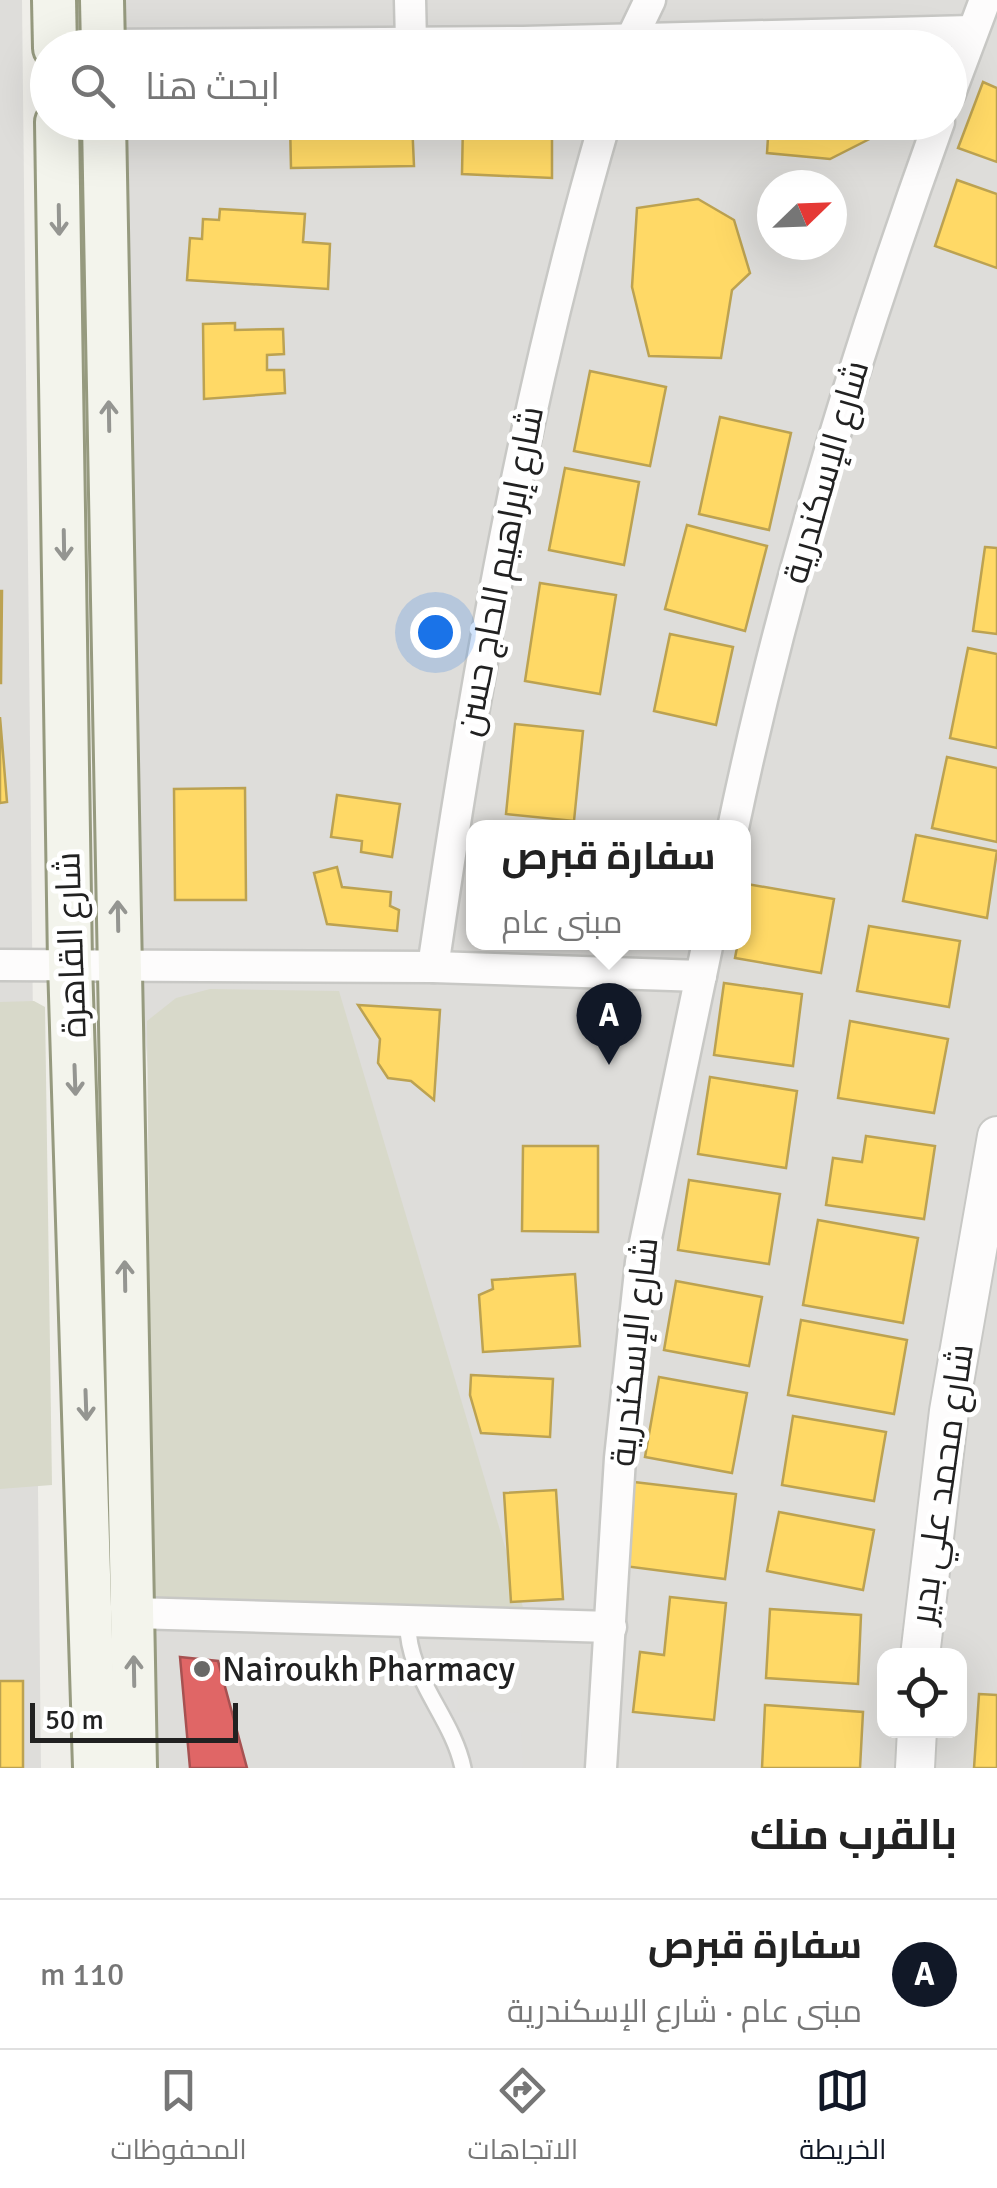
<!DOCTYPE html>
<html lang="ar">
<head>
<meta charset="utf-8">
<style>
  :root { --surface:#fff; --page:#f2f2f2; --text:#222; --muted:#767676; --line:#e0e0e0; --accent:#111827 }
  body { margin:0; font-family:Signika,Cairo,sans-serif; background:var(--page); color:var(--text); direction:rtl }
  .controls { position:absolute; right:30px; bottom:30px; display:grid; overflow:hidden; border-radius:20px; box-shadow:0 10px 40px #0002 }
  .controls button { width:90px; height:90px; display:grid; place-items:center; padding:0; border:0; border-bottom:2px solid var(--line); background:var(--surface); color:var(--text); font:50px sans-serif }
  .compass { position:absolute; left:757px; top:170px; width:90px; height:90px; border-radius:50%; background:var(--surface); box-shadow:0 10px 40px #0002; rotate:67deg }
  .scale { position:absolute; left:30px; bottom:25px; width:208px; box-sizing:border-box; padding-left:10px; border:5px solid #212121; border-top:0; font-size:28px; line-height:35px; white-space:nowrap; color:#212121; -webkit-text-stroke:8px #fff; paint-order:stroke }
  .you { position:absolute; left:435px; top:632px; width:35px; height:35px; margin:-25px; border:8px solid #fff; border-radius:50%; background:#1a73e8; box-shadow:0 0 0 15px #1a73e833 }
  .badge { display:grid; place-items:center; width:65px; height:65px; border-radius:50%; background:var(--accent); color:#fff; font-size:32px; font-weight:700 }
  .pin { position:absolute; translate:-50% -82px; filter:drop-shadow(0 2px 5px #0008) }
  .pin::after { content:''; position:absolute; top:52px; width:35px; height:30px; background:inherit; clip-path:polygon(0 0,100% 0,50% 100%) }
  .popup { position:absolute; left:466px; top:820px; width:285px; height:130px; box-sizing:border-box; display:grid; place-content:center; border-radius:20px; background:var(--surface); filter:drop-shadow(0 2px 8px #0005); font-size:32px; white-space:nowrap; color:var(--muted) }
  .popup b { font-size:38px; color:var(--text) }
  .popup::after { content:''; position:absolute; left:50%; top:100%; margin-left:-20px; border:20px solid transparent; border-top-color:var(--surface) }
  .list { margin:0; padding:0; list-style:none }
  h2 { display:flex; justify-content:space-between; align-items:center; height:130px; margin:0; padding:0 40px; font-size:42px }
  h2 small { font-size:32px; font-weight:400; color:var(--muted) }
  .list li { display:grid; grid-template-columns:65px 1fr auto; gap:30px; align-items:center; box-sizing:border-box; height:150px; padding:0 40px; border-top:2px solid var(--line) }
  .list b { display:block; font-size:38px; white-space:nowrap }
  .list p { margin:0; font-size:32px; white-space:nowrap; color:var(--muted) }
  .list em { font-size:32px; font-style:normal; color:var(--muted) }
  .icon { flex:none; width:55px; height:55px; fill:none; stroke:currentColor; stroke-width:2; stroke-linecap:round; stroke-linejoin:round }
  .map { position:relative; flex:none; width:997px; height:1768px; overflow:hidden; direction:ltr }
  .search { position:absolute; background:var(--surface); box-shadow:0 10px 40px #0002; left:30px; right:30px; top:30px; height:110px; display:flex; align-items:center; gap:25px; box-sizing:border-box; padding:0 35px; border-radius:55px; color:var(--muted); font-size:38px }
  .sheet { height:280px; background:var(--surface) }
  nav { display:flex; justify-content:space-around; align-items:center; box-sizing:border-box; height:140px; border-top:2px solid var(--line); background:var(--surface); font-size:28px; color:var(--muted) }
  nav a { display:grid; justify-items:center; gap:5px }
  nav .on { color:var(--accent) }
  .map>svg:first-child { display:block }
  .residential { fill:#deddda; fill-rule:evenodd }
  .construction { fill:#d8d9ca }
  .parking { fill:#dedddb }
  .homes { fill:#ffd966; stroke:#bca251; stroke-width:2.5 }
  .shops { fill:#e06666; stroke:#a75151; stroke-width:2.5 }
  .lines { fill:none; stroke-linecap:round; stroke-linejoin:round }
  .service-casing { stroke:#c8c8c5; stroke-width:20 }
  .minor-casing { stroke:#c8c8c5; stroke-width:35 }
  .tertiary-casing { stroke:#c8c8c5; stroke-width:42 }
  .secondary-casing { stroke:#969a7f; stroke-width:48 }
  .service { stroke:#fdfcfc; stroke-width:15 }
  .minor { stroke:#fdfcfc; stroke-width:30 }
  .tertiary { stroke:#fdfcfc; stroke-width:38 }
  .secondary { stroke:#f3f4ec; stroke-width:42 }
  .oneway { stroke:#949591 }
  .poi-dot { fill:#696967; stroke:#fff; stroke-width:4 }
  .labels { text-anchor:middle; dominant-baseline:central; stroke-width:10; stroke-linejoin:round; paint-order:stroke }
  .street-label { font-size:35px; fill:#212121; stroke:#fff }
  .poi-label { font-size:35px; fill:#212121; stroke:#fff; text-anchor:start }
</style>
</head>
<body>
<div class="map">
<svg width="997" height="1768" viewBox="0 0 997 1768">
  <rect width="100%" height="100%" fill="#efeee9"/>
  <g class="residential">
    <path d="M0,0H22L41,1768H0Z"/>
    <path d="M54,0H997V1768H154L148,1068L65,123L950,122V48L58,47ZM772,185H832V245H772ZM474,828H744V942H474ZM884,1656H960V1730H884Z"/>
  </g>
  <g class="construction">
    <path d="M210,989L339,991L528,1624L153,1614L147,1021L176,998Z"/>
    <path d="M34,1001L45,1007L52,1485L0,1489V1002Z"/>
  </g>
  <path class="parking" d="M410,1649L457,1670L458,1712L520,1713L523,1768H410Z"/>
  <g class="homes">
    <path d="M983,82L997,88V162L958,148Z"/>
    <path d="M290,122H412L414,166L291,168Z"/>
    <path d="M463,122H552V178L462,174Z"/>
    <path d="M769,122H903L830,159L767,153Z"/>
    <path d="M957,180L997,194V268L935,246Z"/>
    <path d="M698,199L734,220L750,273L732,290L721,358L649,356L632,287L637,208Z"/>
    <path d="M220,209L305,214L303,242L330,244L328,289L187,280L190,238L202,239L203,219L219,220Z"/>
    <path d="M235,323V330L283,329L284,354L267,355V370H284L285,393L204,399L203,324Z"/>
    <path d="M590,371L666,387L650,466L574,451Z"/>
    <path d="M720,417L791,433L769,530L699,514Z"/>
    <path d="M565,468L639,482L624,565L549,550Z"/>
    <path d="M687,525L767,546L745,631L665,609Z"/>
    <path d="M985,547L997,548V634L973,631Z"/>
    <path d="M540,583L616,595L600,694L525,681Z"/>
    <path d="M0,591H2L1,683H0Z"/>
    <path d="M670,634L733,647L716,725L654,711Z"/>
    <path d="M968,648L997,654V748L950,738Z"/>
    <path d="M0,717L7,802L0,803Z"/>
    <path d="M515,724L583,731L574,821L506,814Z"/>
    <path d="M947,757L997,768V842L932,828Z"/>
    <path d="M245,788L246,900H175L174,789Z"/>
    <path d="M337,795L400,804L392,857L361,852L362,841L331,837Z"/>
    <path d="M916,835L997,851L987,918L903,901Z"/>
    <path d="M337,867L342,887L391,892L390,906L399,910L397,931L327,924L314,873Z"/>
    <path d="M747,884L834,899L821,973L735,958L738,942H744Z"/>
    <path d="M869,926L960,941L949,1007L857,991Z"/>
    <path d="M602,942H646L645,948Z"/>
    <path d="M724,983L802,994L793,1066L714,1055Z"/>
    <path d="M358,1005L440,1010L434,1100L411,1081L388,1078L378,1063L380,1039Z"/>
    <path d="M850,1021L948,1039L934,1113L838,1098Z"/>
    <path d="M710,1077L797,1091L786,1168L698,1154Z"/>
    <path d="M866,1136L935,1146L924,1219L826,1205L833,1158L862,1162Z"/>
    <path d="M523,1146H598V1232L522,1231Z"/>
    <path d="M689,1180L780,1194L769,1264L678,1250Z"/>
    <path d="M818,1220L918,1238L903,1323L803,1305Z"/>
    <path d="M575,1274L580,1346L483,1352L479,1295L493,1289L492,1280Z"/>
    <path d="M676,1281L762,1297L749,1366L664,1350Z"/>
    <path d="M801,1320L907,1340L894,1414L788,1395Z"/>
    <path d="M471,1375L553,1379L550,1437L481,1433L470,1395Z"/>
    <path d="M659,1377L747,1393L732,1473L645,1457Z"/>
    <path d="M793,1416L886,1432L874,1501L782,1485Z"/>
    <path d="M634,1482L736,1494L725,1579L624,1566Z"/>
    <path d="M556,1490L563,1599L511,1602L504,1493Z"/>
    <path d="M779,1512L874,1530L863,1590L767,1571Z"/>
    <path d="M670,1597L726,1603L714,1720L633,1712L640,1652L664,1655Z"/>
    <path d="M770,1609L861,1615L858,1684L766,1678Z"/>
    <rect x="0" y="1681" width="23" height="87"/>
    <path d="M979,1694L997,1695V1768H974Z"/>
    <path d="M765,1705L863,1712L860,1768H762Z"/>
  </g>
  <path class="shops" d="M180,1657L218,1661L247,1768H190Z"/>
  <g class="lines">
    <g class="service-casing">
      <path id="service" d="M408,1619C405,1676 452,1715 463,1768"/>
    </g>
    <g class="minor-casing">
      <g id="minor">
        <path d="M410,0L411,42"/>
        <path d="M103,45L523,42L972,31"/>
        <path d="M627,48L650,0"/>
        <path d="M950,93L985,0"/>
        <path d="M733,828C783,589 856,352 939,122"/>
        <path d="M0,965L433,967L701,976"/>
        <path d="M433,967C475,682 524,399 605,122"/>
        <path d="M134,1613L611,1627"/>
        <path d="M601,1768L620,1458L641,1262L708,942"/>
      </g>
    </g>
    <g class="tertiary-casing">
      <g id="tertiary">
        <path d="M920,1656L949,1411L997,1136"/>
        <path d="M915,1768L917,1730"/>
      </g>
    </g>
    <g class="secondary-casing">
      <g id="secondary">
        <path d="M54,0L55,48"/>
        <path d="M102,0L103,48"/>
        <path d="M57,122L70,963L95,1768"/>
        <path d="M104,122L135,1768"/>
      </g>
    </g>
    <use href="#service" class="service"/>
    <use href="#minor" class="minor"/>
    <use href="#tertiary" class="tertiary"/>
    <use href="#secondary" class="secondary"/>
  </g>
  <defs><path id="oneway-shaft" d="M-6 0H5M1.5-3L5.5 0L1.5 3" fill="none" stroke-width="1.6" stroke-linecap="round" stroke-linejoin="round" transform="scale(2.5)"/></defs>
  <g class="oneway">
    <use href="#oneway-shaft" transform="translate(59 220) rotate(89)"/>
    <use href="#oneway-shaft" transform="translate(109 416) rotate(-91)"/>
    <use href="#oneway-shaft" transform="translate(64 545) rotate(89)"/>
    <use href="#oneway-shaft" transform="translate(118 916) rotate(-91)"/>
    <use href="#oneway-shaft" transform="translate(75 1080) rotate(88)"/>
    <use href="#oneway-shaft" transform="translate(125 1276) rotate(-91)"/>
    <use href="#oneway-shaft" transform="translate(86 1405) rotate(88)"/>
    <use href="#oneway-shaft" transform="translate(134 1671) rotate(-91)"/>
  </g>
  <circle class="poi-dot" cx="202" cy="1669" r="10"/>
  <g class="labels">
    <g class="street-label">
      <text transform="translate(826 472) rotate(-74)">شارع الإسكندرية</text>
      <text transform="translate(500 571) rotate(-79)">شارع إبراهيم الحاج حسن</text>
      <text transform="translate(71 945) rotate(-92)">شارع القاهرة</text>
      <text transform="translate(634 1352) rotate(-84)">شارع الإسكندرية</text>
      <text transform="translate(942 1484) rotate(-82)">شارع محمد علي بدير</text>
    </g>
    <g class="poi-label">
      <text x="222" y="1669">Nairoukh Pharmacy</text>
    </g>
  </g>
</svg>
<div class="controls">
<button><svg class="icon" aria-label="locate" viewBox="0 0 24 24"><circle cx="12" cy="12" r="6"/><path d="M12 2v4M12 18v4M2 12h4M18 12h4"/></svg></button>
</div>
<svg class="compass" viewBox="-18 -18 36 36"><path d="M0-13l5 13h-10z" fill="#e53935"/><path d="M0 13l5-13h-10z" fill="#767676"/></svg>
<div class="scale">50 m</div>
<div class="you"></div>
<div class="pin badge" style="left:609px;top:1065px">A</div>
<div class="popup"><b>سفارة قبرص</b>مبنى عام</div>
<div class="search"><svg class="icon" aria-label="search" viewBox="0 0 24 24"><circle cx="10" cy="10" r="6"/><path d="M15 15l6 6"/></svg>ابحث هنا</div>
</div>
<section class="sheet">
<h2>بالقرب منك<small></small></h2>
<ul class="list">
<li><span class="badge">A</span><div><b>سفارة قبرص</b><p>مبنى عام · شارع الإسكندرية</p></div><em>110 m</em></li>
</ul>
</section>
<nav>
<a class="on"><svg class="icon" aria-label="map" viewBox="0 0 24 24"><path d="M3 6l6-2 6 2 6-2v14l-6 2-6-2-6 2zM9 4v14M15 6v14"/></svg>الخريطة</a>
<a><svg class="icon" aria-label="directions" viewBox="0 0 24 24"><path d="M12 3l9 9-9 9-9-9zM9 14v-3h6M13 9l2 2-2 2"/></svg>الاتجاهات</a>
<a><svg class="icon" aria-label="saved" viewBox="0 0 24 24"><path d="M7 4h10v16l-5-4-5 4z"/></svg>المحفوظات</a>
</nav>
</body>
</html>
